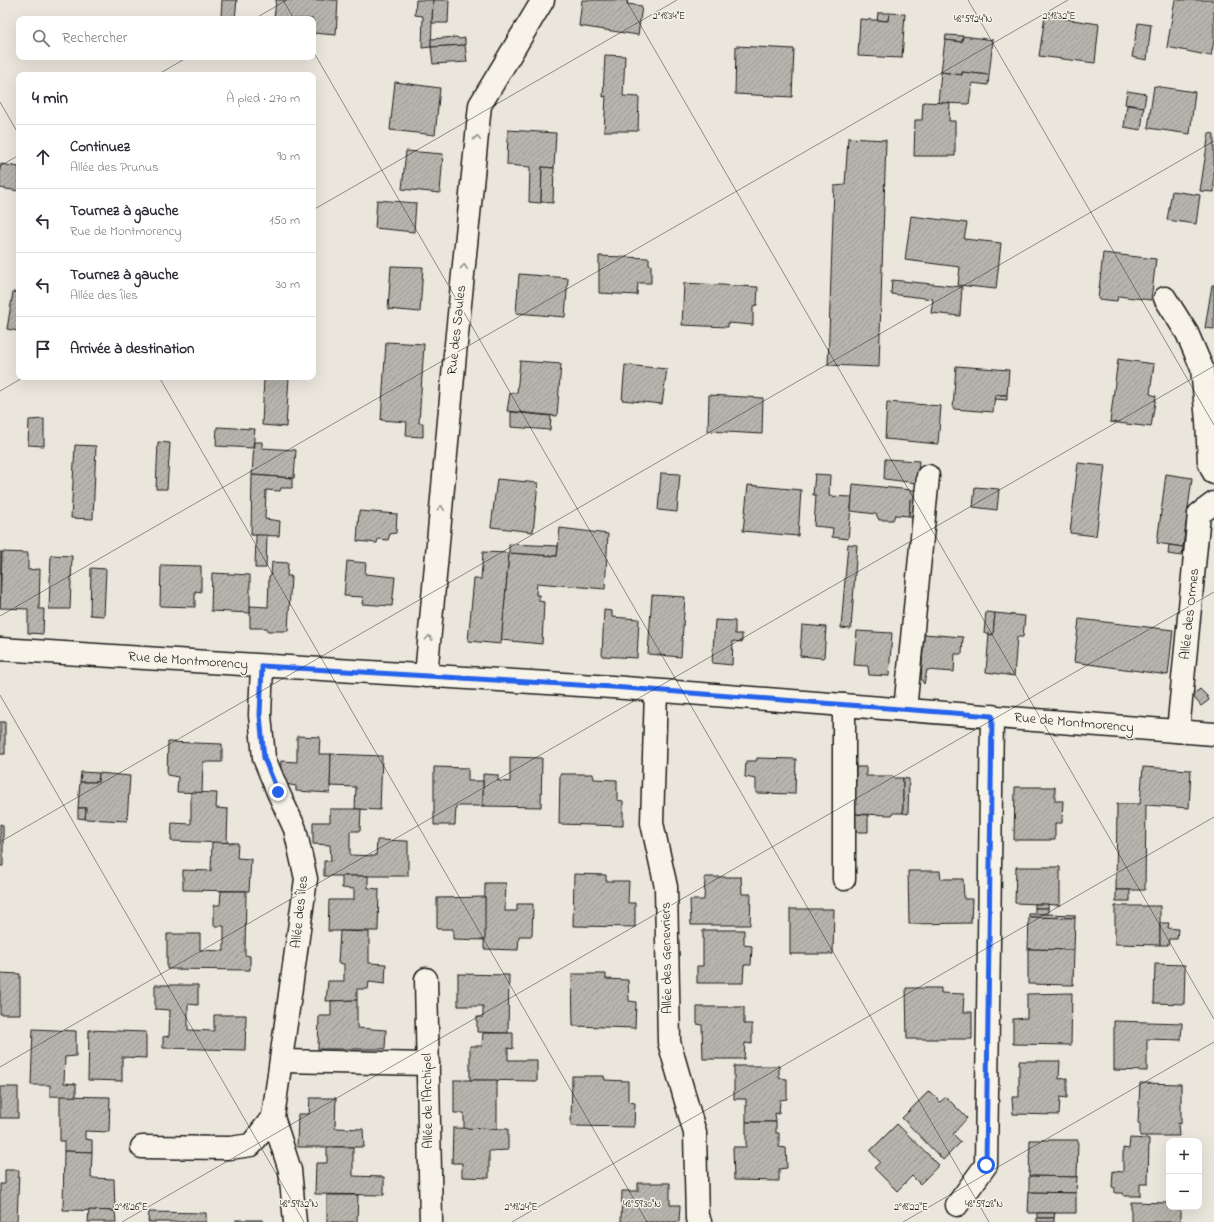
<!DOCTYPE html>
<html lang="fr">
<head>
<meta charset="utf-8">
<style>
  :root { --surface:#fff; --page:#f7f7f7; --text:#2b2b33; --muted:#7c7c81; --line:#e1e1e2 }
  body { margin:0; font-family:"Indie Flower",sans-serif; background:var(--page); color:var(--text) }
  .controls { position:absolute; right:12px; bottom:12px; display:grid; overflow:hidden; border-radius:8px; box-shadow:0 4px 16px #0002 }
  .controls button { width:36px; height:36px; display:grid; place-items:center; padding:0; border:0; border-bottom:1px solid var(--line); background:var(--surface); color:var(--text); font:20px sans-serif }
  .stop { position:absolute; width:12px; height:12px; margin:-9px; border:3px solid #2563eb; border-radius:50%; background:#fff }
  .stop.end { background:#2563eb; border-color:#fff; box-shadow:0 1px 4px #0008 }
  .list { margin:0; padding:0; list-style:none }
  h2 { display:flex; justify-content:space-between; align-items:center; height:52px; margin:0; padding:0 16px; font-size:17px }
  h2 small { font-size:13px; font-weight:400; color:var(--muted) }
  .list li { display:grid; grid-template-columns:26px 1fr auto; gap:12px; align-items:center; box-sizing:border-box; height:64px; padding:0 16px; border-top:1px solid var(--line) }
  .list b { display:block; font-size:15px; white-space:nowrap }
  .list p { margin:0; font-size:13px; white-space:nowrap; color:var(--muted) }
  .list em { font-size:13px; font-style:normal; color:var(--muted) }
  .icon { flex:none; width:22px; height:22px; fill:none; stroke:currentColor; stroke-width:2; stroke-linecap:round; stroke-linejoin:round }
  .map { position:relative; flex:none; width:1214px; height:1222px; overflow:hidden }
  .search { position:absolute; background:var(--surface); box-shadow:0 4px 16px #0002; left:16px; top:16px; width:300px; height:44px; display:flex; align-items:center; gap:10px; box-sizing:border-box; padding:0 14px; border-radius:8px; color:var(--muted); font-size:15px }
  .panel { position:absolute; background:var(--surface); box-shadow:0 4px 16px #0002; left:16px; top:72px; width:300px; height:308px; border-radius:8px }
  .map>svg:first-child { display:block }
  .building { fill:url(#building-hatch); stroke:#1c1c1c }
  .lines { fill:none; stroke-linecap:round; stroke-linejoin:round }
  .minor-casing { stroke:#1c1c1c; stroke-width:25 }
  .minor { stroke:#f7f3e8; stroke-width:22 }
  .oneway { stroke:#94928c }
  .route { stroke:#2563eb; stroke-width:5 }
  .ticks { fill:none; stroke:#1c1c1c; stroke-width:1; stroke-opacity:0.45 }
  .labels { text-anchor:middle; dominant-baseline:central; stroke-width:3; stroke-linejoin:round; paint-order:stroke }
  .street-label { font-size:14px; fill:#1c1c1c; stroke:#f7f3e8 }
  .ticks-label { font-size:10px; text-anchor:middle; fill:#1c1c1c; stroke:#f7f3e8; stroke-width:3; stroke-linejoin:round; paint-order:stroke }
</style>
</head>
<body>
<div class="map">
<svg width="1214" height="1222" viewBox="0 0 1214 1222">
  <defs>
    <pattern id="building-hatch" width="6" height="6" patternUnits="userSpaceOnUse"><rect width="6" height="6" fill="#b6b4ac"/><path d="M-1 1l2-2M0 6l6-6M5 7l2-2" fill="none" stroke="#9c9a93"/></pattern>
  </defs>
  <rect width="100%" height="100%" fill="#eae6dc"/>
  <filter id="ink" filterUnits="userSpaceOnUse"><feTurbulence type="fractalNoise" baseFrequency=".025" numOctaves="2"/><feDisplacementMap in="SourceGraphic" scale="8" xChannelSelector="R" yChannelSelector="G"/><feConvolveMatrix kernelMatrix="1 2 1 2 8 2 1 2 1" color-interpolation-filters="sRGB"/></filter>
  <g filter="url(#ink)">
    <g class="building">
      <path d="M222,0H237L235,18L221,17Z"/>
      <path d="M276,0H338L336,35L313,33V19H274Z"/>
      <path d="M416,0H433L431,47L422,48L423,16L415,15Z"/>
      <path d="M433,0H449L448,23H432Z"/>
      <path d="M582,0H628L627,4L642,6L638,35L579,26Z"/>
      <path d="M1175,0H1214V41L1211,56L1167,47Z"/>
      <path d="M878,13H889L888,21L877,20Z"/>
      <path d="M889,13L905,14L902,58L858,56L860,19L888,21Z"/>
      <path d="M1045,16L1099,24L1095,63L1039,56Z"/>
      <path d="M1138,23L1151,25L1147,60L1132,57Z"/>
      <path d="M946,35L963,36L962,42L945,40Z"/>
      <path d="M963,36L993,40L989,75L962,72V75L941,72L945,40L962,42Z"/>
      <path d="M456,37L460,39L465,38V45L431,47V39Z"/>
      <path d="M465,45L467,62L433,64L431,47Z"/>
      <path d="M736,46L794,49L792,97L735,94Z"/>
      <path d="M605,55L625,56L623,96L639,97L638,131H604L606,96L603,97Z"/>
      <path d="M941,72L962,75V72L989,75L988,85L972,83L969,104L938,103Z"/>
      <path d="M395,82L440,88L435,135L390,130Z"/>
      <path d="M1154,86L1195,92L1190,134L1148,128Z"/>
      <path d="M1127,91L1146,94L1144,107L1125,104Z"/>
      <path d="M923,102L950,103L949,121H955V156H914L915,120H922Z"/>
      <path d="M1127,105L1144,107L1141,130L1124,127Z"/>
      <path d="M508,130L556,133L554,168L542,167L541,203L529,202L530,167L507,165Z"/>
      <path d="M1209,133L1214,134V192L1200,191Z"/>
      <path d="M848,138L886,140L879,367L828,365L834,186L845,185Z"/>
      <path d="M406,151L443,154L440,193L402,189Z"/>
      <path d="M1,164L19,167V191L0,188V170Z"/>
      <path d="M542,167L554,168L553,203L541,202Z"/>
      <path d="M1172,191L1200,195L1196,224L1167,220Z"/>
      <path d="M377,200L416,203L414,232L375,228Z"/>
      <path d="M911,216L967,223L964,239L1001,243L996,289L958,285L960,267L905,260Z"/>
      <path d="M1103,253L1156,259L1151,300L1118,296L1117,301L1098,299Z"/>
      <path d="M599,256L649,258V264L651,265V283H638L637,295L599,293Z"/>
      <path d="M391,266L423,267L420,312L388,309Z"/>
      <path d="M519,274L568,278L565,317L516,313Z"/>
      <path d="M892,280L962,287L960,316L931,313L933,299L891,294Z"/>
      <path d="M684,283L758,287L757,305L753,306V325L728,323V327L682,325Z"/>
      <path d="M1212,285H1214V329L1205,328Z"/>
      <path d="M13,292L19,293V324L18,331L7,329Z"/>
      <path d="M386,342L424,344L419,423H423V437L406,436L407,422L381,420Z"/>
      <path d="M1118,359L1154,364L1150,394L1156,396L1151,427L1110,422Z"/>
      <path d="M520,361L561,364L557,416L507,411L510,393H517Z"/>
      <path d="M625,365L667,369L662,404L622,400Z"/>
      <path d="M956,366L1009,370L1007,395H995L993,412L953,409Z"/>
      <path d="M264,377H289L286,427L262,425Z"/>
      <path d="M709,395L763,398L762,434L708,431Z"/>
      <path d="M995,395H1007V400L995,399Z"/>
      <path d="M887,402L941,406L938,444L885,439Z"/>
      <path d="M511,412L551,416L550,430L511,427Z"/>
      <path d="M44,419V446L28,445L29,420Z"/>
      <path d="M217,427L255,429L253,448L216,446Z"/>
      <path d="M158,442L170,443L167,489H156Z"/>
      <path d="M254,442H262V448L296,450L294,478L252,475Z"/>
      <path d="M75,445L96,446L93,519L71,518Z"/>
      <path d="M885,459L919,461L917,483L884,479Z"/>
      <path d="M1078,463L1105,466L1096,536L1070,533Z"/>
      <path d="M661,473L680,474L677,512L658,510Z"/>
      <path d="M815,474L830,475L829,496L852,497L848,539L832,537L833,528L814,526L816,495H813Z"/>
      <path d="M1166,474L1192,478L1183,547L1157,543Z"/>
      <path d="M252,475L292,478V488H281L280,491L266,490L265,519L280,521L279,536L251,535Z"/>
      <path d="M497,479L538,483L533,532L491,527Z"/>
      <path d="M853,484L911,490L909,516L895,515L893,520H879L876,514L851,511Z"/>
      <path d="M748,485L801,490L798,536L743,531Z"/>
      <path d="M975,487L999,489L997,510L973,507Z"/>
      <path d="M911,490H917L915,517L909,516Z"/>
      <path d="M359,511L397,514L396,533L390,534L388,540L378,539L377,543L357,541Z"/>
      <path d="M560,528L608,534L605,589L537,583L536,595H539V601L544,602L542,644L501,640L509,553L557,556Z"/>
      <path d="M256,535H267L266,568H255Z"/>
      <path d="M509,544L558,546L557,556L509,553Z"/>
      <path d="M848,544L857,545L851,629L841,628Z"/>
      <path d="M1169,545L1183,547L1182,556L1168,554Z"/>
      <path d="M0,552H2L0,608Z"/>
      <path d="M2,552L28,553V570L40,569L39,609H44L43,634L28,633V609L0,608Z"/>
      <path d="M483,552L509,553L501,644L468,641L474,579H481Z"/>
      <path d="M51,555L72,556L70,609H49Z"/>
      <path d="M347,561L366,563L365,574L395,577L392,606L362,604L363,597L344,596Z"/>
      <path d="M272,562L288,563L287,576H291L288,631H267V628H250V606L268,607L269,576L271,575Z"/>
      <path d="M161,565L201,566V592L195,591V607L160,606Z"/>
      <path d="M91,568L106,569L104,616L90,615Z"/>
      <path d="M212,573L250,575V613L211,611Z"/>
      <path d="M652,595L685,597L681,657L648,654Z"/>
      <path d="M604,610L612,611V617L639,619L637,658L602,656Z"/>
      <path d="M986,612L995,613L993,635L984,633Z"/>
      <path d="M995,613L1025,616L1023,637H1017L1014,676L986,672L989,634L993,635Z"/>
      <path d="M1079,619L1173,630L1168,675L1074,662Z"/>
      <path d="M715,620L735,621V634H742V642L733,641L732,665L712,663Z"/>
      <path d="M802,625L826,627L824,658L800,656Z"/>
      <path d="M857,631L892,633L889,676L869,675L868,666L854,665Z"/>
      <path d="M924,634L963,637L962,654H955L954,672L927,670L924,684L921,679Z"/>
      <path d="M1200,689L1207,696L1209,700L1201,706L1192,695Z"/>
      <rect x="0" y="722" width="5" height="32"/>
      <path d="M297,736L320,737L319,754H331L330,793L296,791V786L280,783L281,761L297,762Z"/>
      <path d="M168,742L222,744V762H203L202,793L177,792L178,777L167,775Z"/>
      <path d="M331,754L382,756L380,810L355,809L356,787L330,786Z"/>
      <path d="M510,757L542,758L541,807L483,806V774L498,775V781L510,782Z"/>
      <path d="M757,758L796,759L795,794L756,793V779L745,777L746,761H756Z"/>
      <path d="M434,767L468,768V781H483V806H456L455,825H434Z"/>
      <path d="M856,767H866V776H893L894,778H903V813H893L892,815L855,814Z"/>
      <path d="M1143,767L1191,770L1189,808L1146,805L1145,890H1116L1117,804H1140Z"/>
      <path d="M81,772L99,773L98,782H80Z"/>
      <path d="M99,773L130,776L127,821L85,819L86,808H78L80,782H98Z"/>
      <path d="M560,774H593L594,779L617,780V800L623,801V826L559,824Z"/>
      <path d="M903,778L909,779L908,814L903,813Z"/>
      <path d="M1015,787H1055V801H1063L1062,823H1055V840H1014Z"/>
      <path d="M191,792L217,793L216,808L228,809L227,843L171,841L172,823L191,824Z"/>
      <path d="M78,808H86L85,819L78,818Z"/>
      <path d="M330,809H361L360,831H350V855L376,856L377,840L408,841V876H324V861H331L330,845L313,844V822H330Z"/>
      <path d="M855,814L868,815V832H856Z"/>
      <path d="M0,824L3,825V866H0Z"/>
      <path d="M212,842L238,843L237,858L251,859L249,891L183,890V870L211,871Z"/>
      <path d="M1016,867H1060V905L1015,903Z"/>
      <path d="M908,871H940L941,879H963L964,899H972L971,923L909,924Z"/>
      <path d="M574,874L606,875V881H629L628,903H635V927L573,926Z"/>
      <path d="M342,876H368V888L379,889L378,931H328L329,900H354V889L342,888Z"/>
      <path d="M705,877H741L742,894H751L750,925H691L690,900H704Z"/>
      <path d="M485,883H506L505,911H517V904H533L532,936H519L518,950L484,949Z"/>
      <rect x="1116" y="890" width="14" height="11"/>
      <path d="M221,891H246L245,955L250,956V970L167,969V934H200V950L224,951V926H214V905H220Z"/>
      <path d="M485,897V940L453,939V929H437V898Z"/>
      <rect x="1035" y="904" width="13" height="4"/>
      <path d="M1115,906H1160V945L1115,944Z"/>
      <rect x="1035" y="908" width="13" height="6"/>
      <path d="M790,909H834L833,954H790Z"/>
      <path d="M1029,914H1048L1075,915V918L1029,917Z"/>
      <path d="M1029,917L1075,918L1074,950L1028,949Z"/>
      <path d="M1160,923H1169L1168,928L1178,929L1177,939H1169L1168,945H1160Z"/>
      <path d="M703,930H744V945L752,946L751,965H744L743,983H697V966H703Z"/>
      <path d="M340,931L369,932V963L386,964L385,984L369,982L368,989H357V1000L326,1001L328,981H344V964L338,963Z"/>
      <path d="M1028,949L1074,950L1073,985L1028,984Z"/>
      <path d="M1155,964L1185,965L1184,1004L1154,1003Z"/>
      <path d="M0,973L20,974V1014H0Z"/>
      <path d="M458,974L509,975L508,1033L477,1032V1017H483V1006H458Z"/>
      <path d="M572,974H606V979L628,980L629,1001L636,1002L635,1028L573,1026Z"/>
      <path d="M155,985H198V1005L188,1004V1030L214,1031V1015H246L245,1050L163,1048V1037L169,1036L170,1010L155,1009Z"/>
      <path d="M906,988H941V993L964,994L963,1012H972V1039H907Z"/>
      <path d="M1072,993L1071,1045L1013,1044V1019L1027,1018V994Z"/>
      <path d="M357,1000V1028L386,1030L385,1049H318L319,1016H331V1001Z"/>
      <path d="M697,1007H744V1024H752V1044L745,1043L744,1059H703L702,1025L697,1024Z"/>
      <path d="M1114,1021L1182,1023L1181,1040L1147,1039V1071L1114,1070Z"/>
      <path d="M33,1029L76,1031V1056L65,1057L64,1083L76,1084V1097L50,1096V1085H31Z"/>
      <path d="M89,1030L146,1032V1058L122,1057V1081L88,1080Z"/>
      <path d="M483,1033H513V1049L508,1048V1060H537V1081L470,1080V1046H482Z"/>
      <path d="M1019,1061H1060L1059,1079L1067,1078V1098L1060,1097L1059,1115L1013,1114L1012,1097H1019Z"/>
      <path d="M734,1066H779V1078L787,1079V1099L780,1100L779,1114L775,1113L776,1122H746V1099H734Z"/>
      <path d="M572,1076H604L605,1080L628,1081V1102L635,1103L634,1127L571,1126Z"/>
      <path d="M454,1080H497V1129H464V1113H454Z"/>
      <path d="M1140,1083L1181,1084V1124L1178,1123L1179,1136H1140V1124L1138,1123Z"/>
      <rect x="0" y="1087" width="18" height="31"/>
      <path d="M929,1091L940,1102L946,1097L967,1118L953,1134L961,1142L943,1160L902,1118Z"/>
      <path d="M60,1096L110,1097L109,1132L85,1131V1139L92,1140V1152L64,1151V1141H60Z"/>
      <path d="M310,1098H336L335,1128L363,1129L364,1147H297L298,1114H309Z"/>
      <path d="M746,1122H776V1133H779V1147L786,1148L787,1168L779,1169V1181L734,1180L733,1147H746Z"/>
      <path d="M897,1124L939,1165L920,1184L912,1176L897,1191L874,1168L880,1162L870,1151Z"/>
      <path d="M453,1128L508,1129V1150L489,1151V1178L462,1177V1163H452Z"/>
      <path d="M1130,1138L1149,1139L1148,1184H1140V1196H1124L1123,1193H1115V1188L1112,1187L1113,1171L1123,1172V1148L1129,1149Z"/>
      <path d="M1030,1140H1078L1077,1177L1029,1176Z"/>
      <path d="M327,1147H353V1176L384,1177V1195L315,1194L316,1163H327Z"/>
      <path d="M64,1151L92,1152L91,1178L114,1179L115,1211L63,1210Z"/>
      <path d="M5,1170H19L17,1222H0V1184H5Z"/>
      <path d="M1029,1176L1077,1177L1076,1193L1029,1192Z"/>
      <path d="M638,1183H670V1205H680L679,1222H621L622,1191H638Z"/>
      <path d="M1029,1192L1076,1193V1213H1028Z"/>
      <path d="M327,1195H358L357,1222H327Z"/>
      <path d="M1131,1202L1169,1203V1207H1180V1222H1131Z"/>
      <path d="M89,1210L115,1211L116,1222H88Z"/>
      <path d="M149,1212L206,1213V1222H148Z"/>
      <path d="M1037,1213H1055L1054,1218H1037Z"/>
      <rect x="1037" y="1218" width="17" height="4"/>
      <rect x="236" y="1220" width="27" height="2"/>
    </g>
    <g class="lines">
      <g class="minor-casing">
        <g id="minor">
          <path d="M1165,298L1187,333L1202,368L1207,421L1209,462L1214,473"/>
          <path d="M0,649L612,687L1214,734"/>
          <path d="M262,666L260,715L264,758L278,792L295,829L306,879L273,1117L290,1170L295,1222"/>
          <path d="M426,676L455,354L480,105L543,0"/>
          <path d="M656,691L652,823L666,887L669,1042L695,1133L697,1219L700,1222"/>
          <path d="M905,710L928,476"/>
          <path d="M1178,731L1199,514L1214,503"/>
          <path d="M844,879V705"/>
          <path d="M426,979L431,1222"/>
          <path d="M282,1061L428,1064"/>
          <path d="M142,1147L230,1148L251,1145L273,1117"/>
          <path d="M957,1205L986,1165L992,716"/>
        </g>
      </g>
      <use href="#minor" class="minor"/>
    </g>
    <defs><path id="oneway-chevron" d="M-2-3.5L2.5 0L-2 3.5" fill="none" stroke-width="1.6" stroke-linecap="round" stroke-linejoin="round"/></defs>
    <g class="oneway">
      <use href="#oneway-chevron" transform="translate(477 138) rotate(-84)"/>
      <use href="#oneway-chevron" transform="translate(464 267) rotate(-84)"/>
      <use href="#oneway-chevron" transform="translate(441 508) rotate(-85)"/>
      <use href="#oneway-chevron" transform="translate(429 638) rotate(-85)"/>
    </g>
  </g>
  <g class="lines" filter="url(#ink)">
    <path class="route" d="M278,792L264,758L260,715L262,666L612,687L992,716L986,1165"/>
  </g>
  <path class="ticks" d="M283,0L294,19M626,0L1214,1019M968,0L1214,425M254,19L287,0M313,51L989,1222M157,75L188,57M0,102L19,135M0,166L19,155M313,210L677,0M159,377L647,1222M0,391L24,377M0,616L1068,0M0,695L304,1222M0,842L1214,141M0,1067L1214,366M122,1222L1214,592M512,1222L1214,817M903,1222L1214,1042"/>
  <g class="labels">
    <g class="street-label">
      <text transform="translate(457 330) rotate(-84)">Rue des Saules</text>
      <text transform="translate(1190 614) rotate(-84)">Allée des Ormes</text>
      <text transform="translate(188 661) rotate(4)">Rue de Montmorency</text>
      <text transform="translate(1074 723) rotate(5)">Rue de Montmorency</text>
      <text transform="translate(300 912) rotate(-84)">Allée des Îles</text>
      <text transform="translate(667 958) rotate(-91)">Allée des Genevriers</text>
      <text transform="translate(428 1101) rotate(-91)">Allée de l'Archipel</text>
    </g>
  </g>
  <g class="ticks-label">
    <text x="669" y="19">2°18'34"E</text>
    <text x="1059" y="19">2°18'32"E</text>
    <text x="973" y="22">48°59'24"N</text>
    <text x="299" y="1207">48°59'32"N</text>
    <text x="642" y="1207">48°59'30"N</text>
    <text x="984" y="1207">48°59'28"N</text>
    <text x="131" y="1210">2°18'26"E</text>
    <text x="521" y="1210">2°18'24"E</text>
    <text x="911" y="1210">2°18'22"E</text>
  </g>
</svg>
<div class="controls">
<button>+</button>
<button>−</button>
</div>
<div class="stop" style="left:986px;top:1165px"></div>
<div class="stop end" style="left:278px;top:792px"></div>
<div class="search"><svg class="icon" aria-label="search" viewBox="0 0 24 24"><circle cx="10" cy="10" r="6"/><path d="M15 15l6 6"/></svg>Rechercher</div>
<section class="panel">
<h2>4 min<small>À pied · 270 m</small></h2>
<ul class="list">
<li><svg class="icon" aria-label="ahead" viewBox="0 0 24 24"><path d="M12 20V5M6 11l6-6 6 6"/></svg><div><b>Continuez</b><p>Allée des Prunus</p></div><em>90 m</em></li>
<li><svg class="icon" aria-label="left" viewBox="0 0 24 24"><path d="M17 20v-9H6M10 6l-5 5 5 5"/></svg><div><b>Tournez à gauche</b><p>Rue de Montmorency</p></div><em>150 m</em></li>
<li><svg class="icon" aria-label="left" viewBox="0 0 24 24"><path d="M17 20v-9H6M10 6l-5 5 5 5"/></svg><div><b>Tournez à gauche</b><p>Allée des Îles</p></div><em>30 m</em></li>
<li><svg class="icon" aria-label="arrive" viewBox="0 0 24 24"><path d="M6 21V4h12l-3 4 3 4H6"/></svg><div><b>Arrivée à destination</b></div></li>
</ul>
</section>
</div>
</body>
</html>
